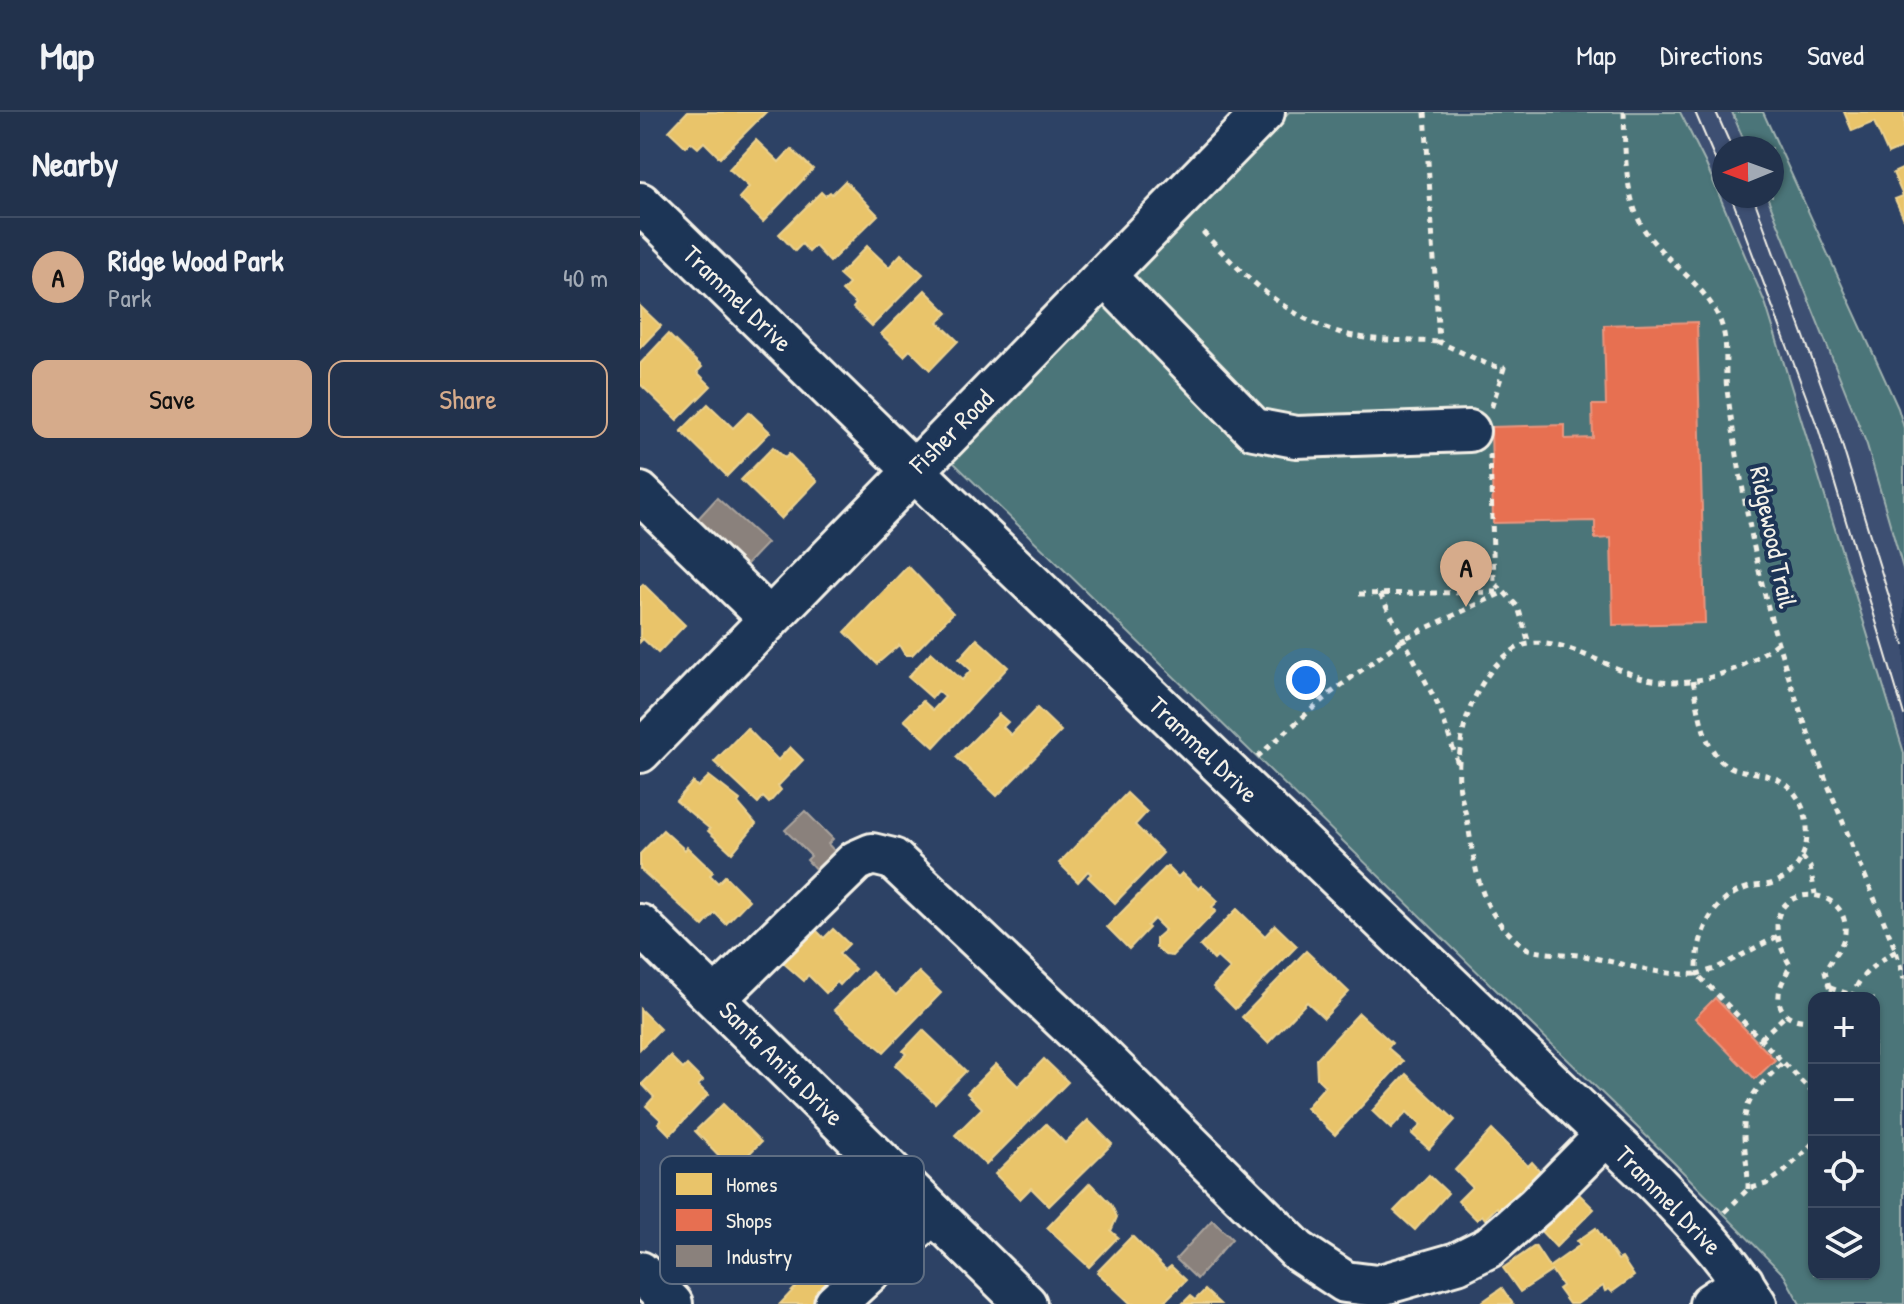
<!DOCTYPE html>
<html lang="en">
<head>
<meta charset="utf-8">
<style>
  :root { --surface:#22324c; --page:#2a3a53; --text:#f1f3f6; --muted:#a2aab5; --line:#3f4d64; --accent:#d6ab8b }
  body { margin:0; font-family:"Patrick Hand",sans-serif; background:var(--page); color:var(--text) }
  .controls { position:absolute; right:24px; bottom:24px; display:grid; overflow:hidden; border-radius:16px; box-shadow:0 2px 6px #0004 }
  .controls button { width:72px; height:72px; display:grid; place-items:center; padding:0; border:0; border-bottom:2px solid var(--line); background:var(--surface); color:var(--text); font:40px sans-serif }
  .compass { position:absolute; left:1072px; top:24px; width:72px; height:72px; border-radius:50%; background:var(--surface); box-shadow:0 2px 6px #0004; rotate:269deg }
  .you { position:absolute; left:666px; top:568px; width:28px; height:28px; margin:-20px; border:6px solid #fff; border-radius:50%; background:#1a73e8; box-shadow:0 0 0 12px #1a73e833 }
  .badge { display:grid; place-items:center; width:52px; height:52px; border-radius:50%; background:var(--accent); color:#111; font-size:26px; font-weight:700 }
  .pin { position:absolute; translate:-50% -66px; filter:drop-shadow(0 2px 4px #0008) }
  .pin::after { content:''; position:absolute; top:42px; width:28px; height:24px; background:inherit; clip-path:polygon(0 0,100% 0,50% 100%) }
  .list { margin:0; padding:0; list-style:none }
  h2 { display:flex; justify-content:space-between; align-items:center; height:104px; margin:0; padding:0 32px; font-size:34px }
  h2 small { font-size:26px; font-weight:400; color:var(--muted) }
  .list li { display:grid; grid-template-columns:52px 1fr auto; gap:24px; align-items:center; box-sizing:border-box; height:120px; padding:0 32px; border-top:2px solid var(--line) }
  .list b { display:block; font-size:30px; white-space:nowrap }
  .list p { margin:0; font-size:26px; white-space:nowrap; color:var(--muted) }
  .list em { font-size:26px; font-style:normal; color:var(--muted) }
  .actions { display:flex; gap:16px; padding:24px 32px }
  .actions a { flex:1; padding:18px 0; border:2px solid var(--accent); border-radius:16px; text-align:center; font-size:28px; color:var(--accent) }
  .actions .main { background:var(--accent); color:#111 }
  .icon { flex:none; width:44px; height:44px; fill:none; stroke:currentColor; stroke-width:2; stroke-linecap:round; stroke-linejoin:round }
  .map { position:relative; flex:none; width:1264px; height:1192px; overflow:hidden }
  header { display:flex; align-items:center; gap:48px; box-sizing:border-box; height:112px; padding:0 40px; background:var(--surface); border-bottom:2px solid var(--line) }
  header strong { font-size:38px }
  nav { display:flex; gap:44px; margin-inline-start:auto; font-size:28px }
  main { display:flex }
  aside { flex:1; background:var(--surface) }
  .map>svg:first-child { display:block }
  .built { fill:#3d4f72 }
  .green { fill:#4c7479; stroke:#a0b2b0; stroke-width:2; fill-rule:evenodd }
  .homes { fill:#e9c46a; stroke:#ecd290; stroke-width:2 }
  .shops { fill:#e76f51; stroke:#eb967e; stroke-width:2 }
  .industry { fill:#8a817c; stroke:#aaa39c; stroke-width:2 }
  .lines { fill:none; stroke-linecap:round; stroke-linejoin:round }
  .minor-casing { stroke:#f4f1e8; stroke-width:46 }
  .path { stroke:#f4f1e8; stroke-width:5; stroke-dasharray:6 6; stroke-linecap:butt }
  .minor { stroke:#1d3557; stroke-width:40 }
  .tram { stroke:#f4f1e8; stroke-width:2 }
  .labels { text-anchor:middle; dominant-baseline:central; stroke-width:8; stroke-linejoin:round; paint-order:stroke }
  .street-label { font-size:26px; fill:#f4f1e8; stroke:#1d3557 }
  .key { fill:#1d3557; stroke:#5e6d82; stroke-width:2 }
  .key-label { font-size:22px; fill:#f4f1e8 }
</style>
</head>
<body>
<header>
<strong>Map</strong>
<nav><a>Map</a><a>Directions</a><a>Saved</a></nav>
</header>
<main>
<aside>
<h2>Nearby<small></small></h2>
<ul class="list">
<li><span class="badge">A</span><div><b>Ridge Wood Park</b><p>Park</p></div><em>40 m</em></li>
</ul>
<div class="actions"><a class="main">Save</a><a>Share</a></div>
</aside>
<div class="map">
<svg width="1264" height="1192" viewBox="0 0 1264 1192">
  <rect width="100%" height="100%" fill="#2d4265"/>
  <filter id="ink" filterUnits="userSpaceOnUse"><feTurbulence type="fractalNoise" baseFrequency=".0125" numOctaves="2"/><feDisplacementMap in="SourceGraphic" scale="16" xChannelSelector="R" yChannelSelector="G"/><feConvolveMatrix kernelMatrix="1 2 1 2 8 2 1 2 1" color-interpolation-filters="sRGB"/></filter>
  <g filter="url(#ink)">
    <path class="built" d="M1040,0H1092L1107,36H1084V84H1127L1227,333L1264,460V641L1126,193L1065,50Z"/>
    <g class="green">
      <path d="M649,0H1040L1065,50L1126,193L1264,641V1192H1160L1144,1163L1034,1051L311,348ZM1174,886H1234V1162H1174Z"/>
      <path d="M1092,0H1123L1258,296L1264,316V460L1227,333L1127,84H1132V36H1107Z"/>
    </g>
    <g class="homes">
      <path d="M47,0H126L80,46L64,30L58,36L51,30L46,35L29,19Z"/>
      <path d="M1204,0H1264V35L1248,42L1234,10L1212,19Z"/>
      <path d="M116,28L139,50L151,37L173,57L123,110L99,86L109,75L89,57Z"/>
      <path d="M1264,56V107L1255,87L1263,84L1253,61Z"/>
      <path d="M205,69L238,103L190,150L175,134L169,140L162,132L155,139L139,122L181,80L185,84L190,80L192,82Z"/>
      <path d="M227,134L249,155L261,142L283,162L232,214L213,196L216,192L202,179L209,172L199,163Z"/>
      <path d="M285,178L308,201L298,210L318,229L290,258L270,238L264,244L241,222Z"/>
      <path d="M0,194L21,214L0,236Z"/>
      <path d="M28,222L62,255L57,260L71,274L37,308L0,272V252Z"/>
      <path d="M68,292L93,316L109,300L130,320L87,364L41,319Z"/>
      <path d="M133,335L145,346L149,342L177,369L141,407L101,368Z"/>
      <path d="M268,454L313,501L272,543H265L259,533L237,552L205,520Z"/>
      <path d="M3,472L45,513L18,541L3,527L0,530V475Z"/>
      <path d="M337,527L368,555L294,635L264,608L283,589L293,598L305,585L298,579L292,586L268,565L291,540L322,568L331,558L319,547Z"/>
      <path d="M397,596L421,619L357,684L316,645L359,602L368,610L363,615L371,623Z"/>
      <path d="M107,616L138,648L150,635L163,648L138,674L141,678L129,691L123,685L118,691L74,650Z"/>
      <path d="M69,664L100,688L98,691L116,712L92,741L68,719L70,717L36,689L53,670L58,675Z"/>
      <path d="M487,681L507,700L495,713L523,741L475,791L448,765L451,762L448,759L438,770L419,751Z"/>
      <path d="M23,718L45,738L47,735L73,760L70,763L78,771L85,764L109,788L86,812L75,801L63,814L0,757V742Z"/>
      <path d="M527,754L538,765L542,761L559,777L562,774L578,789L572,795L576,799L532,844L525,843L516,835V826L525,818L514,807L507,814L509,816L489,837L467,815Z"/>
      <path d="M597,797L625,824L635,813L657,834L595,897L573,875L590,857L577,845L574,848L560,834Z"/>
      <path d="M173,815L184,826L193,817L209,832L199,842L215,857L200,873L197,870L186,881L168,863L164,869L141,849Z"/>
      <path d="M666,839L709,880L684,906L667,890L628,931L602,905Z"/>
      <path d="M232,860L256,883L279,860L301,881L244,940L194,898Z"/>
      <path d="M0,897L20,917L0,937Z"/>
      <path d="M719,901L752,931L748,936L763,949L695,1023L666,996L685,974L677,966L676,947Z"/>
      <path d="M283,918L326,959L295,991L255,953L266,942L263,939Z"/>
      <path d="M30,944L43,957L47,953L63,969L58,973L68,983L30,1023L18,1011L21,1008L6,994L14,985L2,972Z"/>
      <path d="M404,947L428,970L346,1053L315,1023L342,996L327,981L356,952L378,974Z"/>
      <path d="M766,962L815,1008L789,1037L772,1022L781,1013L767,1000L751,1017L732,999Z"/>
      <path d="M83,992L121,1030L93,1058L55,1019Z"/>
      <path d="M448,1008L472,1032L409,1094L391,1076L380,1087L355,1062L406,1012L425,1031Z"/>
      <path d="M852,1018L888,1054L892,1050L902,1061L862,1101L857,1095L845,1107L842,1103L837,1108L818,1089L832,1075L815,1058Z"/>
      <path d="M789,1063L808,1081L775,1118L754,1099Z"/>
      <path d="M450,1071L471,1092L477,1105L471,1119L478,1125L449,1155L407,1116Z"/>
      <path d="M936,1079L954,1097L916,1135L897,1115Z"/>
      <path d="M192,1093L213,1113L206,1120L230,1143L182,1192H140L170,1160L173,1163L180,1156L173,1149L169,1154L151,1136Z"/>
      <path d="M956,1116L978,1148L982,1146L994,1164L972,1180L969,1177L965,1179L963,1174L937,1192H929L918,1177L922,1174L912,1159L880,1180L863,1156L895,1134L909,1155L940,1133L937,1129Z"/>
      <path d="M492,1124L526,1158L531,1154L546,1168L522,1192H491L457,1160Z"/>
      <path d="M862,1176L873,1192H839Z"/>
      <path d="M565,1178L580,1192H542L550,1184L555,1188Z"/>
    </g>
    <g class="shops">
      <path d="M1057,210L1065,511L973,513L971,426L955,427V409L853,411L851,315L925,313V327L953,326L952,293H966L964,213Z"/>
      <path d="M1075,886L1135,948L1115,967L1055,906Z"/>
    </g>
    <g class="industry">
      <path d="M77,386L127,431L103,456L54,411Z"/>
      <path d="M165,699L193,727L188,732L199,744L180,762L167,748L171,744L145,718Z"/>
      <path d="M572,1108L592,1127L557,1167L536,1147Z"/>
    </g>
    <g class="lines">
      <g class="minor-casing">
        <g id="minor">
          <path d="M0,91L294,378L1012,1067C1050,1106 1088,1145 1116,1192"/>
          <path d="M465,164L614,317L656,325L829,319"/>
          <path d="M0,381L129,506"/>
          <path d="M0,640L624,0"/>
          <path d="M0,813L386,1192"/>
          <path d="M76,886L216,749L232,742L253,747L451,934L658,1139L705,1170L737,1174L817,1151L849,1135L896,1094L966,1023"/>
          <path d="M0,1160L32,1192"/>
          <path d="M195,1192L293,1101"/>
          <path d="M1070,1192L1103,1170"/>
        </g>
      </g>
      <g class="path">
        <path d="M785,0L799,230L849,253L864,256L851,297"/>
        <path d="M984,0C985,38 984,92 1008,123C1030,153 1068,175 1081,211C1089,232 1084,256 1087,278C1096,340 1106,401 1120,463C1150,593 1206,716 1256,839L1264,867"/>
        <path d="M563,120C602,162 645,205 701,221C732,230 767,228 799,230"/>
        <path d="M850,342L854,471L864,480"/>
        <path d="M719,482L859,480"/>
        <path d="M740,482L800,597L818,652"/>
        <path d="M1137,531C1100,560 1055,577 1007,567C972,559 908,516 875,537C833,564 816,624 819,671C820,685 826,699 828,713C837,764 839,801 885,835C895,843 929,841 944,844C983,851 1017,864 1057,862L1174,982"/>
        <path d="M1053,569C1059,596 1061,628 1081,649C1097,664 1125,657 1144,671C1177,695 1176,757 1133,771C1126,774 1117,773 1109,775C1070,787 1056,825 1057,862L1075,857L1138,824"/>
        <path d="M617,645L688,583L765,526L864,480L878,495L889,532"/>
        <path d="M1162,745L1170,755L1175,782"/>
        <path d="M1190,876L1212,883"/>
        <path d="M1212,886C1219,862 1235,852 1256,839"/>
        <path d="M1174,907C1157,912 1137,903 1139,883C1139,873 1147,863 1150,853C1100,769 1211,764 1205,821C1203,837 1190,847 1185,860L1192,886"/>
        <path d="M1121,926L1146,903"/>
        <path d="M1108,1077C1109,1050 1097,1014 1110,989C1117,974 1132,962 1143,950"/>
        <path d="M1085,1100L1108,1077L1126,1072L1143,1061L1174,1030"/>
      </g>
      <use href="#minor" class="minor"/>
      <g class="tram">
        <path d="M1055,0L1084,68"/>
        <path d="M1076,0L1092,36"/>
        <path d="M1091,84L1179,319L1264,603"/>
        <path d="M1113,84L1196,313L1264,533"/>
      </g>
    </g>
  </g>
  <g class="labels">
    <g class="street-label">
      <text transform="translate(98 186) rotate(44)">Trammel Drive</text>
      <text transform="translate(311 319) rotate(-45)">Fisher Road</text>
      <text transform="translate(1134 425) rotate(78)">Ridgewood Trail</text>
      <text transform="translate(564 637) rotate(44)">Trammel Drive</text>
      <text transform="translate(142 951) rotate(45)">Santa Anita Drive</text>
      <text transform="translate(1029 1088) rotate(46)">Trammel Drive</text>
    </g>
  </g>
  <rect x="20" y="1044" width="264" height="128" rx="12" class="key"/>
  <rect x="36" y="1061" width="36" height="22" fill="#e9c46a"/>
  <rect x="36" y="1097" width="36" height="22" fill="#e76f51"/>
  <rect x="36" y="1133" width="36" height="22" fill="#8a817c"/>
  <g class="key-label">
    <text x="86" y="1080">Homes</text>
    <text x="86" y="1116">Shops</text>
    <text x="86" y="1152">Industry</text>
  </g>
</svg>
<div class="controls">
<button>+</button>
<button>−</button>
<button><svg class="icon" aria-label="locate" viewBox="0 0 24 24"><circle cx="12" cy="12" r="6"/><path d="M12 2v4M12 18v4M2 12h4M18 12h4"/></svg></button>
<button><svg class="icon" aria-label="layers" viewBox="0 0 24 24"><path d="M12 4l9 5-9 5-9-5zM3 14l9 5 9-5"/></svg></button>
</div>
<svg class="compass" viewBox="-18 -18 36 36"><path d="M0-13l5 13h-10z" fill="#e53935"/><path d="M0 13l5-13h-10z" fill="#a2aab5"/></svg>
<div class="you"></div>
<div class="pin badge" style="left:826px;top:495px">A</div>
</div>
</main>
</body>
</html>
